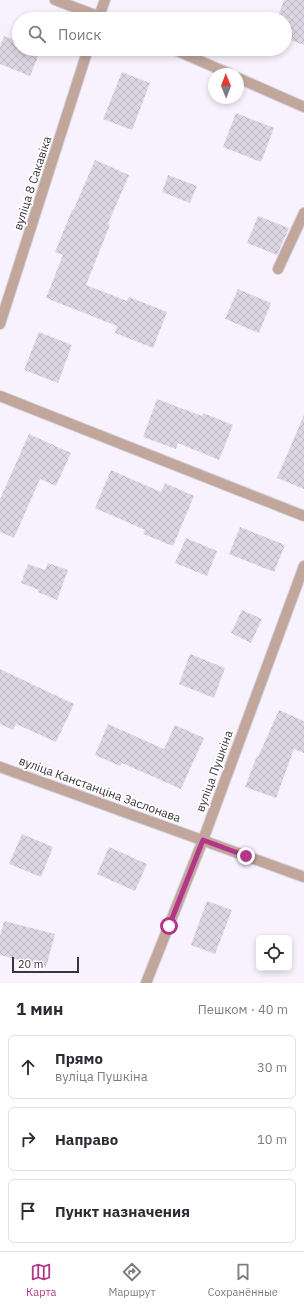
<!DOCTYPE html>
<html lang="ru">
<head>
<meta charset="utf-8">
<style>
  :root { --surface:#fff; --page:#f7f7f7; --text:#2b2b33; --muted:#7c7c81; --line:#e1e1e2; --accent:#b33788 }
  body { margin:0; font-family:"IBM Plex Sans",sans-serif; background:var(--page); color:var(--text) }
  .controls { position:absolute; right:12px; bottom:12px; display:grid; overflow:hidden; border-radius:6px; box-shadow:0 2px 6px #0003 }
  .controls button { width:36px; height:36px; display:grid; place-items:center; padding:0; border:0; border-bottom:1px solid var(--line); background:var(--surface); color:var(--text); font:20px sans-serif }
  .compass { position:absolute; left:208px; top:68px; width:36px; height:36px; border-radius:50%; background:var(--surface); box-shadow:0 2px 6px #0003; rotate:359deg }
  .scale { position:absolute; left:12px; bottom:10px; width:67px; box-sizing:border-box; padding-left:4px; border:2px solid #38353b; border-top:0; font-size:11px; line-height:14px; white-space:nowrap; color:#38353b; -webkit-text-stroke:3px #fff; paint-order:stroke }
  .stop { position:absolute; width:12px; height:12px; margin:-9px; border:3px solid #b33788; border-radius:50%; background:#fff }
  .stop.end { background:#b33788; border-color:#fff; box-shadow:0 1px 4px #0008 }
  .list { margin:0; padding:0; list-style:none }
  h2 { display:flex; justify-content:space-between; align-items:center; height:52px; margin:0; padding:0 16px; font-size:17px }
  h2 small { font-size:13px; font-weight:400; color:var(--muted) }
  .list li { display:grid; grid-template-columns:26px 1fr auto; gap:12px; align-items:center; box-sizing:border-box; height:64px; margin:0 8px 8px; padding:0 8px; border:1px solid var(--line); border-radius:6px }
  .list b { display:block; font-size:15px; white-space:nowrap }
  .list p { margin:0; font-size:13px; white-space:nowrap; color:var(--muted) }
  .list em { font-size:13px; font-style:normal; color:var(--muted) }
  .icon { flex:none; width:22px; height:22px; fill:none; stroke:currentColor; stroke-width:2; stroke-linecap:round; stroke-linejoin:round }
  .map { position:relative; flex:none; width:304px; height:983px; overflow:hidden }
  .search { position:absolute; background:var(--surface); box-shadow:0 2px 6px #0003; left:12px; right:12px; top:12px; height:44px; display:flex; align-items:center; gap:10px; box-sizing:border-box; padding:0 14px; border-radius:22px; color:var(--muted); font-size:15px }
  .sheet { height:268px; background:var(--surface) }
  nav { display:flex; justify-content:space-around; align-items:center; box-sizing:border-box; height:56px; border-top:1px solid var(--line); background:var(--surface); font-size:11px; color:var(--muted) }
  nav a { display:grid; justify-items:center; gap:2px }
  nav .on { color:var(--accent) }
  .map>svg:first-child { display:block }
  .building { fill:url(#building-cross-hatch) }
  .lines { fill:none; stroke-linecap:round; stroke-linejoin:round }
  .service-casing { stroke:#d5d0db; stroke-width:12 }
  .minor-casing { stroke:#d5d0db; stroke-width:12 }
  .service { stroke:#c1a69b; stroke-width:10 }
  .minor { stroke:#c1a69b; stroke-width:10 }
  .route { stroke:#b33788; stroke-width:5 }
  .labels { text-anchor:middle; dominant-baseline:central; stroke-width:3.5; stroke-linejoin:round; paint-order:stroke }
  .street-label { font-size:12px; fill:#38353b; stroke:#fff }
</style>
</head>
<body>
<div class="map">
<svg width="304" height="983" viewBox="0 0 304 983">
  <defs>
    <pattern id="building-cross-hatch" width="8" height="8" patternUnits="userSpaceOnUse"><rect width="8" height="8" fill="#dcd5e3"/><path d="M0 0l8 8M0 8l8-8" fill="none" stroke="#beb7c4"/></pattern>
  </defs>
  <rect width="100%" height="100%" fill="#f8f2fe"/>
  <g class="building">
    <path d="M284,0H304V45L285,38V19H277Z"/>
    <path d="M4,36L19,42V49H41L30,76L0,64V47Z"/>
    <path d="M122,72L150,83L132,130L103,119Z"/>
    <path d="M236,113L274,128L261,162L223,147Z"/>
    <path d="M95,160L129,175L108,224L110,225L86,285L127,301L129,297L167,312L153,348L115,333L117,326L46,298L63,255L55,252L72,210L73,211Z"/>
    <path d="M168,175L197,186L190,203L162,192Z"/>
    <path d="M258,216L289,228L277,255L247,243Z"/>
    <path d="M238,289L271,303L259,333L225,319Z"/>
    <path d="M39,332L72,345L58,383L24,370Z"/>
    <path d="M157,399L202,416L203,413L233,425L219,460L178,443L176,449L143,437Z"/>
    <path d="M304,415V489L277,478Z"/>
    <path d="M29,434L71,453L56,486L40,479L14,538L0,532V499Z"/>
    <path d="M111,470L161,492L165,483L194,496L173,546L143,534L145,530L95,508Z"/>
    <path d="M240,527L285,545L274,572L229,554Z"/>
    <path d="M186,538L217,551L207,576L175,563Z"/>
    <path d="M48,563L68,570L57,600L38,592L39,590L21,583L28,564L45,570Z"/>
    <path d="M242,610L262,619L251,643L231,633Z"/>
    <path d="M190,654L225,668L214,698L179,684Z"/>
    <path d="M0,669L74,704L56,742L16,724L13,730L0,724Z"/>
    <path d="M279,710L304,721V753L294,749L276,798L245,787L257,756L258,757Z"/>
    <path d="M108,724L164,749L175,725L204,738L181,789L122,763L120,766L95,755Z"/>
    <path d="M22,834L53,847L41,877L9,864Z"/>
    <path d="M109,847L147,864L135,891L97,874Z"/>
    <path d="M207,901L232,910L215,954L191,945Z"/>
    <path d="M4,921L55,934L46,967L0,955V936Z"/>
  </g>
  <g class="lines">
    <g class="service-casing">
      <g id="service">
        <path d="M278,269L304,213"/>
        <path d="M0,396L304,516"/>
      </g>
    </g>
    <g class="minor-casing">
      <g id="minor">
        <path d="M55,0L106,19"/>
        <path d="M98,19L105,0"/>
        <path d="M173,49L230,74"/>
        <path d="M238,78L304,107"/>
        <path d="M0,324L88,49"/>
        <path d="M0,767L304,877"/>
        <path d="M146,983L203,840L304,566"/>
      </g>
    </g>
    <use href="#service" class="service"/>
    <use href="#minor" class="minor"/>
  </g>
  <g class="lines">
    <path class="route" d="M169,926L203,840L246,856"/>
  </g>
  <g class="labels">
    <g class="street-label">
      <text transform="translate(32 183) rotate(-72)">вуліца 8 Сакавіка</text>
      <text transform="translate(214 771) rotate(-70)">вуліца Пушкіна</text>
      <text transform="translate(100 789) rotate(20)">вуліца Канстанціна Заслонава</text>
    </g>
  </g>
</svg>
<div class="controls">
<button><svg class="icon" aria-label="locate" viewBox="0 0 24 24"><circle cx="12" cy="12" r="6"/><path d="M12 2v4M12 18v4M2 12h4M18 12h4"/></svg></button>
</div>
<svg class="compass" viewBox="-18 -18 36 36"><path d="M0-13l5 13h-10z" fill="#e53935"/><path d="M0 13l5-13h-10z" fill="#7c7c81"/></svg>
<div class="scale">20 m</div>
<div class="stop" style="left:169px;top:926px"></div>
<div class="stop end" style="left:246px;top:856px"></div>
<div class="search"><svg class="icon" aria-label="search" viewBox="0 0 24 24"><circle cx="10" cy="10" r="6"/><path d="M15 15l6 6"/></svg>Поиск</div>
</div>
<section class="sheet">
<h2>1 мин<small>Пешком · 40 m</small></h2>
<ul class="list">
<li><svg class="icon" aria-label="ahead" viewBox="0 0 24 24"><path d="M12 20V5M6 11l6-6 6 6"/></svg><div><b>Прямо</b><p>вуліца Пушкіна</p></div><em>30 m</em></li>
<li><svg class="icon" aria-label="right" viewBox="0 0 24 24"><path d="M7 20v-9h11M14 6l5 5-5 5"/></svg><div><b>Направо</b></div><em>10 m</em></li>
<li><svg class="icon" aria-label="arrive" viewBox="0 0 24 24"><path d="M6 21V4h12l-3 4 3 4H6"/></svg><div><b>Пункт назначения</b></div></li>
</ul>
</section>
<nav>
<a class="on"><svg class="icon" aria-label="map" viewBox="0 0 24 24"><path d="M3 6l6-2 6 2 6-2v14l-6 2-6-2-6 2zM9 4v14M15 6v14"/></svg>Карта</a>
<a><svg class="icon" aria-label="directions" viewBox="0 0 24 24"><path d="M12 3l9 9-9 9-9-9zM9 14v-3h6M13 9l2 2-2 2"/></svg>Маршрут</a>
<a><svg class="icon" aria-label="saved" viewBox="0 0 24 24"><path d="M7 4h10v16l-5-4-5 4z"/></svg>Сохранённые</a>
</nav>
</body>
</html>
